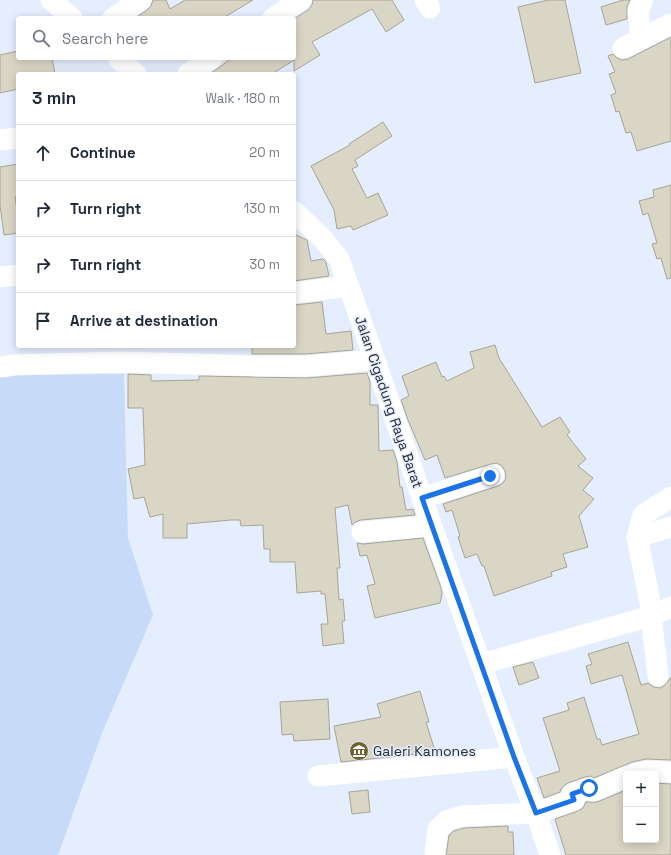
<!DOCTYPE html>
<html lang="en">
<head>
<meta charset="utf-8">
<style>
  :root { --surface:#fff; --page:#f2f2f3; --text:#1f2937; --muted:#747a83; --line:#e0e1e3 }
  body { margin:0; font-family:"Space Grotesk",sans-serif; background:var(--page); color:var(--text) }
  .controls { position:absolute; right:12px; bottom:12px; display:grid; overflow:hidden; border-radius:4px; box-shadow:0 2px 10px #0003 }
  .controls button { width:36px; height:36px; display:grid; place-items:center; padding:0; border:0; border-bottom:1px solid var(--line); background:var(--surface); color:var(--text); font:20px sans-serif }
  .stop { position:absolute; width:12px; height:12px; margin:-9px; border:3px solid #1a73e8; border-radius:50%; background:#fff }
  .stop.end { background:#1a73e8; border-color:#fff; box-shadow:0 1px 4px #0008 }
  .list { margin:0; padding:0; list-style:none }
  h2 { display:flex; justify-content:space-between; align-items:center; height:52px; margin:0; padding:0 16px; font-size:17px }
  h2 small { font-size:13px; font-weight:400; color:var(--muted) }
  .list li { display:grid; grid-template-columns:26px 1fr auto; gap:12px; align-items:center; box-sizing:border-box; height:56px; padding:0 16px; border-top:1px solid var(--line) }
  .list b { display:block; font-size:15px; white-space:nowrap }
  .list em { font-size:13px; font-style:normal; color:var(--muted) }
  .icon { flex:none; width:22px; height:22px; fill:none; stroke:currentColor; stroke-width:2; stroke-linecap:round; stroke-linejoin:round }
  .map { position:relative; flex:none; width:671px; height:855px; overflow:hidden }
  .search { position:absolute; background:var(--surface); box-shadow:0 2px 10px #0003; left:16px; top:16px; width:280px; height:44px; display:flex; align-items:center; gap:10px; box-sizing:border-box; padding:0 14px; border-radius:4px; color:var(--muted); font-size:15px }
  .panel { position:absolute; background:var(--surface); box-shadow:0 2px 10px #0003; left:16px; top:72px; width:280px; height:276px; border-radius:4px }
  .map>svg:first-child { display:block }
  .green { fill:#c7dbf9 }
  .building { fill:#dad6c5; stroke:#a8a494 }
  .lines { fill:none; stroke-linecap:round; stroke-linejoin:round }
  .minor { stroke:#fff; stroke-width:21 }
  .route { stroke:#1a73e8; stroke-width:5 }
  .labels { text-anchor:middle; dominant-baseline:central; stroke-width:3; stroke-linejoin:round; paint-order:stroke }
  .street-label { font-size:14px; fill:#282b31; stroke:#e5eefe }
  .poi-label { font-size:14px; fill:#282b31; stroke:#e5eefe; text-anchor:start }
</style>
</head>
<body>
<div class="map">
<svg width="671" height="855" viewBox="0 0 671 855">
  <rect width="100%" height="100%" fill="#e5eefe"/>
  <path class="green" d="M124,374L128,538L153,615L102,733L58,855H0V375Z"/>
  <g class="building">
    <path d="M153,0H166L170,9L185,0H253L223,18H138L137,17L147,10L151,6Z"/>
    <path d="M313,0H392L404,20L386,32L372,9L312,42L320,55L294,71V60L272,74H210L232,58H294V19L308,10L312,5Z"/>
    <path d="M548,0H565L581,73L535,83L518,7Z"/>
    <path d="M623,0H630L627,6V19L606,25L601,7Z"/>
    <path d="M671,37V141L637,151L631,132L626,133L619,111L616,112L611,95L616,93L609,74L615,72L608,56L613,54L617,58L622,60L628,59Z"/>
    <path d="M18,51V58H52L55,74H18V89L0,93V55Z"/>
    <path d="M383,122L392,136L355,160L358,166L352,169L367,198L378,193L388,215L353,230L351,226L337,229L334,210L311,166L350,145L349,144Z"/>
    <path d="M18,164V196L15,197L18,215V233L4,235L0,205V167Z"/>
    <path d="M671,185V278L667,279L661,258L657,259L652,244L657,243L648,213L643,215L639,201L654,197L653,190Z"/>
    <path d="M294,234L307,240L311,261L323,259L326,262L329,276L294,281Z"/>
    <path d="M322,302L326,334L351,331L353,350L306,354H252V346H294V305Z"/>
    <path d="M495,345L499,358L542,427L560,417L570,432L567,435L586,459L578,466L593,478L583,490L594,499L579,516L588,547L563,554L567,567L551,572L552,576L494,596L484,566H482L477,554L465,558L458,537L460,536L452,510L446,512L443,504L498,486L503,483L506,478L505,471L502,466L497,463L491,464L445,478L437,455L425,460L408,420L401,400L409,396L402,376L436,362L442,377L444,376L447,381L474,368L470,352Z"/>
    <path d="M367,373L370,382V405H378V406L379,451L393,450L397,462L400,487H402L406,510L413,509L415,515L361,520L355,522L352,525L348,505L335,508L340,568H337L339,600L343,599L345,621H342L344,643L323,646L321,624H328L325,594H321V591L297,593L295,562H270V549H264L263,525L241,526L240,520H231L187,524V538H163V514L150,517L144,497L134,499L128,469L145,465L143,408H128V374L151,375V381L199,380V376L307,378Z"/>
    <path d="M423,538L440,585L442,593L440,603L375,618L367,586L375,584L367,555L360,556L357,543L363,544Z"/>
    <path d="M628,642L641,685L648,683L654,687L660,688L665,685L671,677V760L646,759L632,762L594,778L590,776L585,777L568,783L563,786L560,792L544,798L537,778L560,771L543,718L569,710L567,703L584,697L597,739H600L602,745L639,734L622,675L591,684L586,666L592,664L588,654Z"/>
    <path d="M533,662L539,678L519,685L513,667Z"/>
    <path d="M420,691L429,722H426L435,751L428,753L341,762L334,726L381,717L377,704Z"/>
    <path d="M328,699L330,739L294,741L293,734L282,735L280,702Z"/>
    <path d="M656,783L671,784V855H566L555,819L578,811L583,808L586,802H597L626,790V840H656Z"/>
    <path d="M368,790L370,812L352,814L349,792Z"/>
    <path d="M508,826V832H513L514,855H446L449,835L454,831L464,828Z"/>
  </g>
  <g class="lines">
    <g class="minor">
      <path d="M51,0L72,18"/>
      <path d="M425,0L430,8"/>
      <path d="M113,18L141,0"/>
      <path d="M273,18L301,0"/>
      <path d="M641,39L638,11L643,0"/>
      <path d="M623,48L671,24"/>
      <path d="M118,58L136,74"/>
      <path d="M188,74L212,58"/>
      <path d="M0,140L18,138"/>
      <path d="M294,211L323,239L339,259L375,360L431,524L514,757L536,813L550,855"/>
      <path d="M0,277L18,275"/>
      <path d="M294,293L348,286"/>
      <path d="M0,367L14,365L120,362L261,366H307L375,360"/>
      <path d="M671,497L643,515L637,537L650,602L651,616L671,607"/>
      <path d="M422,498L494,475"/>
      <path d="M362,532L418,527L431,524"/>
      <path d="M637,537L671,527"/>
      <path d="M481,664L651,616L658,676"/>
      <path d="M635,774L646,771L671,772"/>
      <path d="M318,776L514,757"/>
      <path d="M435,851L438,829L448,820L462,816L536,813L574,800L572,794L589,788L593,791C604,787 614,781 626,777"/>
    </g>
  </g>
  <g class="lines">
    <path class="route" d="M490,476L422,498L514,757L536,813L574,800L572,794L589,788"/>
  </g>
  <defs>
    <g id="museum-disc" transform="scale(1)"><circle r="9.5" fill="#6e622f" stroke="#e5eefe"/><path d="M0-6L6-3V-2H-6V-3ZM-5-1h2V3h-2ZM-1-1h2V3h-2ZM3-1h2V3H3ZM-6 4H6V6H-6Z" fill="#fff"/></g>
  </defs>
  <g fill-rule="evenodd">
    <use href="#museum-disc" x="359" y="751"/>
  </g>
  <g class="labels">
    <g class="street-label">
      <text transform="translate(389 402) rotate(71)">Jalan Cigadung Raya Barat</text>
    </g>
    <g class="poi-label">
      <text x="373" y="751">Galeri Kamones</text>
    </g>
  </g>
</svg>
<div class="controls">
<button>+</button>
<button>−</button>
</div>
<div class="stop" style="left:589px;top:788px"></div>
<div class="stop end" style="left:490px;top:476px"></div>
<div class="search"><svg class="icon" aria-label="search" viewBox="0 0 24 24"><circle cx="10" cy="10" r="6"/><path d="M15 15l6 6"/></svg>Search here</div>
<section class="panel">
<h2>3 min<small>Walk · 180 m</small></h2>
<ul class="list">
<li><svg class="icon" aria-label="ahead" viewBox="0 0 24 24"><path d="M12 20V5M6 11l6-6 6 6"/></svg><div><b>Continue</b></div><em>20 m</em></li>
<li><svg class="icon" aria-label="right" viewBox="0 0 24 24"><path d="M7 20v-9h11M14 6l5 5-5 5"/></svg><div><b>Turn right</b></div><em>130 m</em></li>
<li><svg class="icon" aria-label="right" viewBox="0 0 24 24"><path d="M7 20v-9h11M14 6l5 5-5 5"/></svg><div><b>Turn right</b></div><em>30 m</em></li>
<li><svg class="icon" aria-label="arrive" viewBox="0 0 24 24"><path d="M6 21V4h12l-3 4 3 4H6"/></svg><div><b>Arrive at destination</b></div></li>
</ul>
</section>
</div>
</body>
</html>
